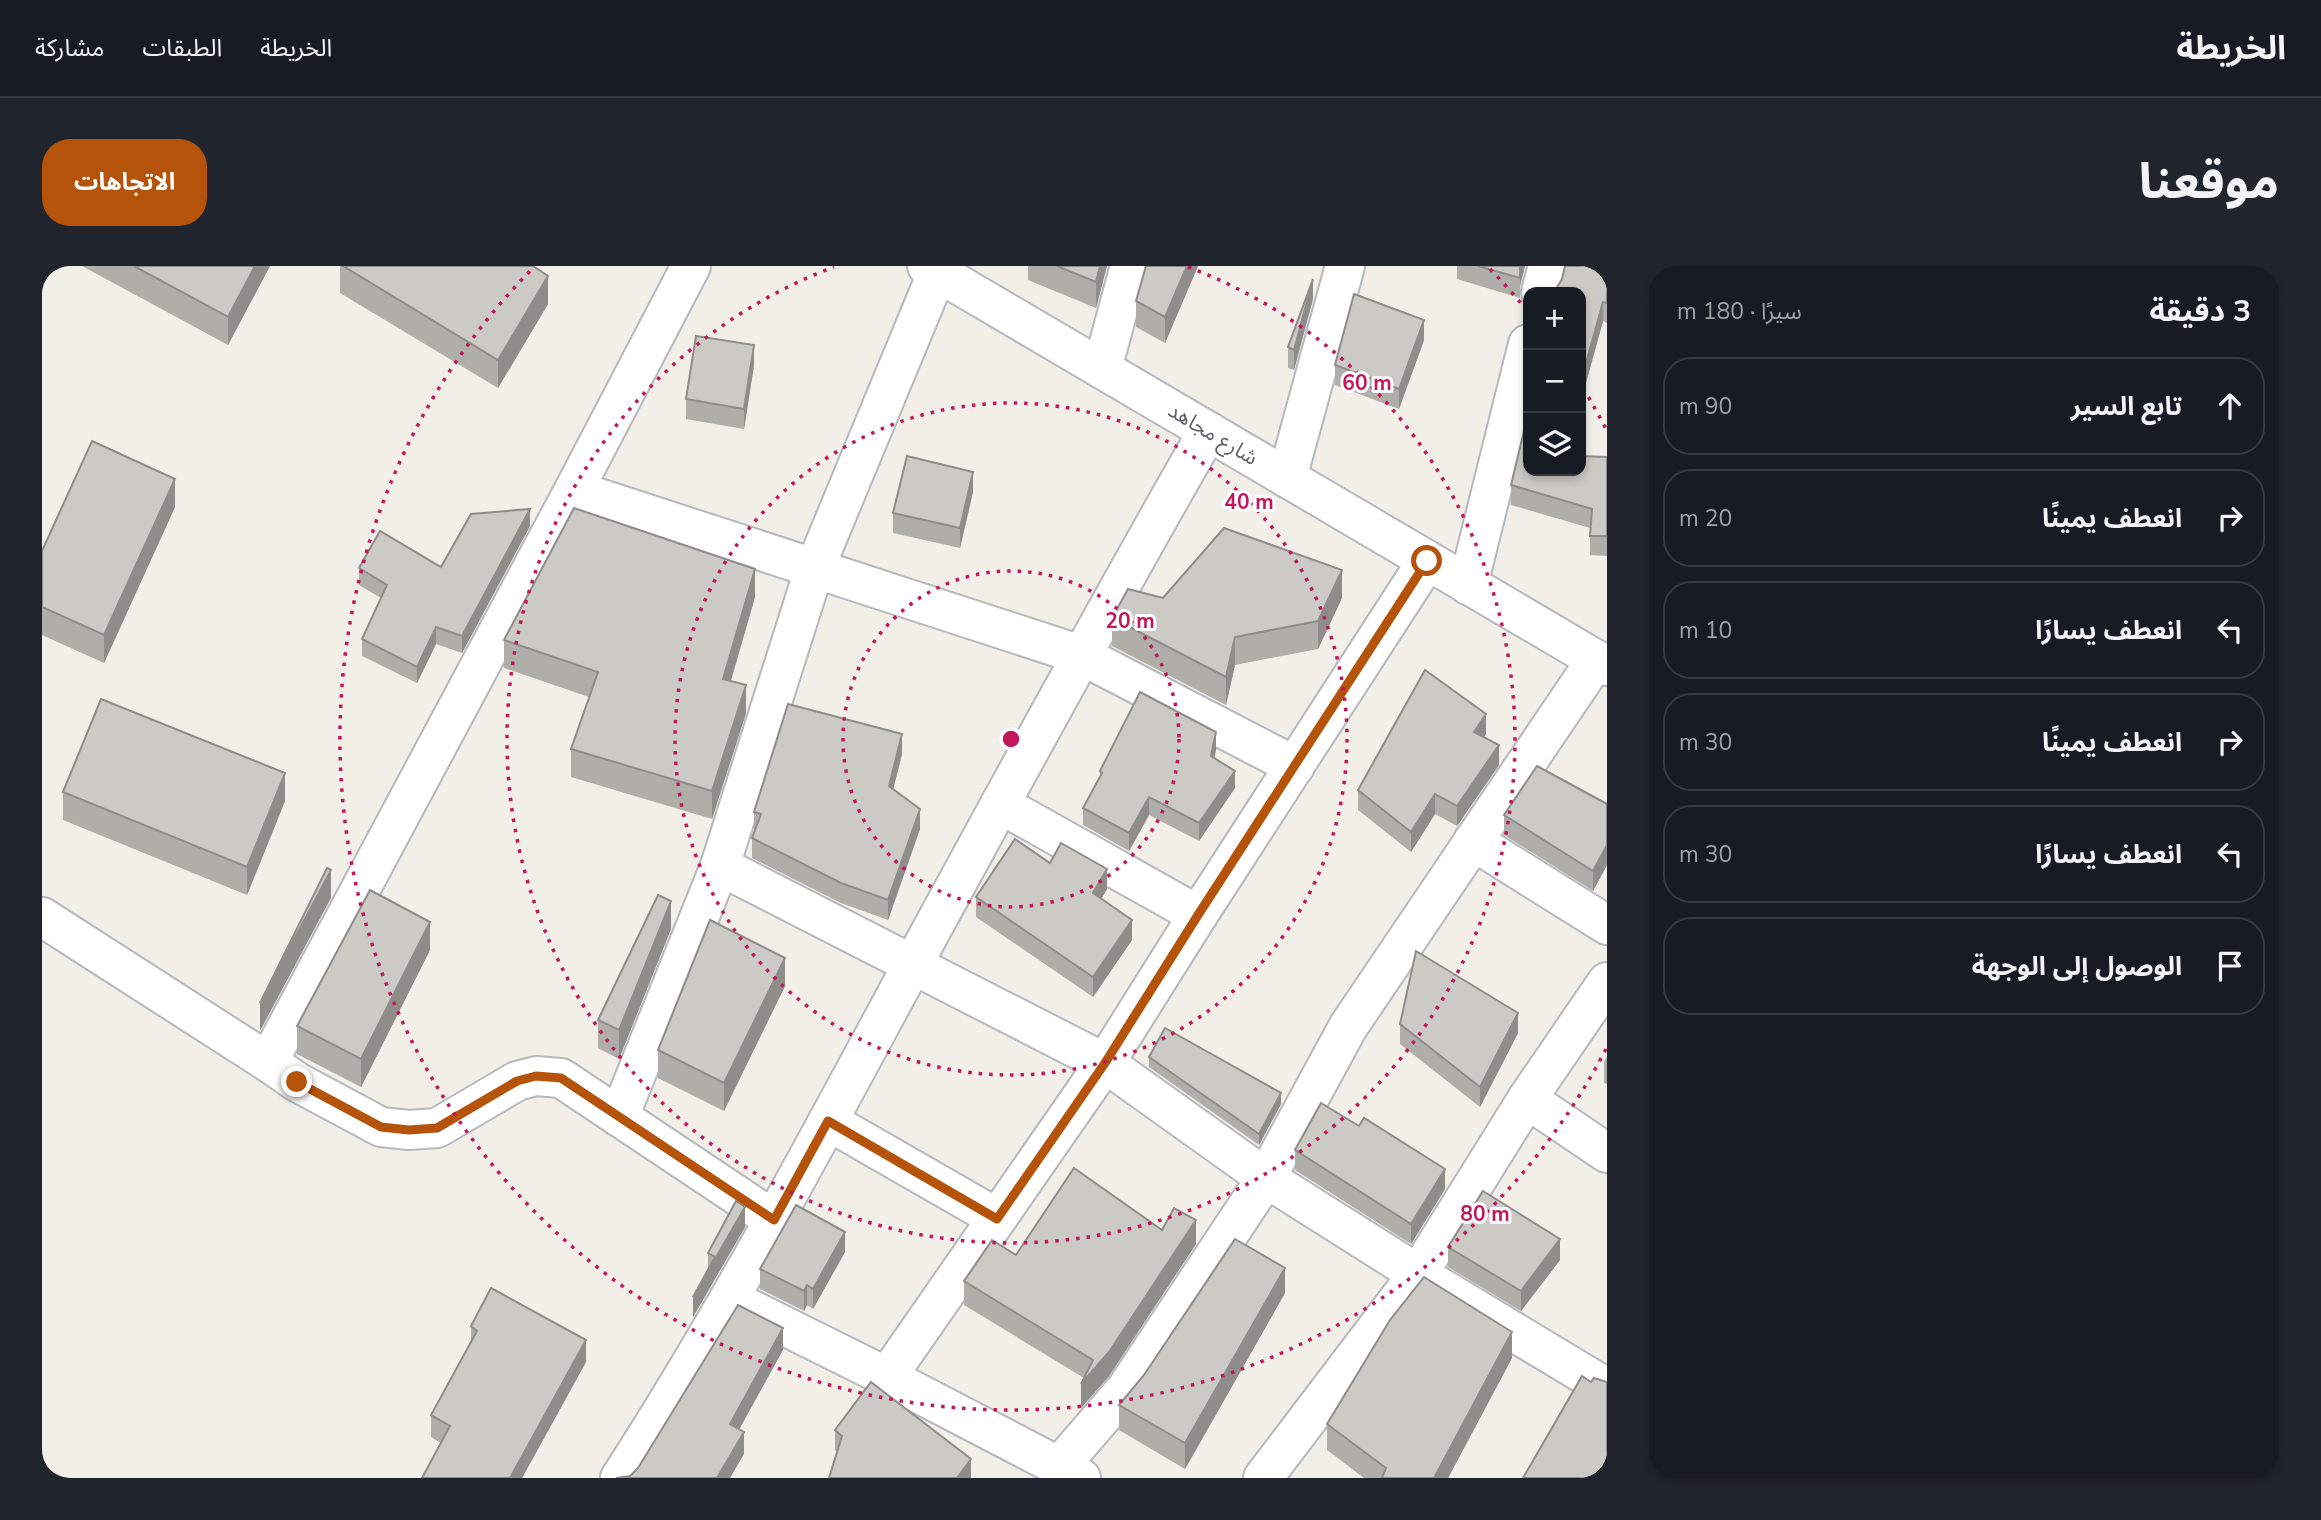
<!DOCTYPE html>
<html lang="ar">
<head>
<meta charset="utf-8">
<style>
  :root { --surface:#171b24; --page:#20242c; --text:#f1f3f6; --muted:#9ea1a6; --line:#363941; --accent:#b45309 }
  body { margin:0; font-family:"Nunito Sans","Noto Sans Arabic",sans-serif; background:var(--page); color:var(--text); direction:rtl }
  .controls { position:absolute; right:21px; top:21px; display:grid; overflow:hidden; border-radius:14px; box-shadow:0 4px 10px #0003 }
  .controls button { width:63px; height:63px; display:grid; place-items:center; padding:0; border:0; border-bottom:2px solid var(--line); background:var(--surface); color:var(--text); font:35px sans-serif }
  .stop { position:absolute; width:21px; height:21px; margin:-16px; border:5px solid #b45309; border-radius:50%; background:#fff }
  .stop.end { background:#b45309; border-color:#fff; box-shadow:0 2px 7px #0008 }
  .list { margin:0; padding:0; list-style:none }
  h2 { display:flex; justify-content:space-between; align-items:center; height:91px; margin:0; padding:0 28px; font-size:30px }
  h2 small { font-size:23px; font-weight:400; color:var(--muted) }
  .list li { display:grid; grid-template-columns:46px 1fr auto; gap:21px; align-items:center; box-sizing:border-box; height:98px; margin:0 14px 14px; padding:0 14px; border:2px solid var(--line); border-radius:28px }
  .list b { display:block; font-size:26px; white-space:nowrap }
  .list em { font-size:23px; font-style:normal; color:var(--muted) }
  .icon { flex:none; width:38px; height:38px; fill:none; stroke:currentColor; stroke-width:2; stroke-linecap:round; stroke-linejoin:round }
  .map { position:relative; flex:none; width:1565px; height:1212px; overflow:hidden; direction:ltr; border-radius:28px }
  header { display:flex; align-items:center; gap:42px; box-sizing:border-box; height:98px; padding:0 35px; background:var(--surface); border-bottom:2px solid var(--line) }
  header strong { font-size:33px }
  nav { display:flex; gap:38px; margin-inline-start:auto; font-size:24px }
  .intro { display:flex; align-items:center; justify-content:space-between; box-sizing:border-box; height:168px; padding:0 42px }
  h1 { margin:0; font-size:49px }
  .button { padding:18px 32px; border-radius:28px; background:var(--accent); color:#fff; font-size:24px; font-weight:700 }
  main { display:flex; gap:42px; padding:0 42px }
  aside { flex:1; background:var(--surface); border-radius:28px; box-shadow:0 4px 10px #0003 }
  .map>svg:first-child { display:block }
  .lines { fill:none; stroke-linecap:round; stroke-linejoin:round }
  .minor-casing { stroke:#b5b8bc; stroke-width:42 }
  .minor { stroke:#fff; stroke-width:38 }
  .wall { fill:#afaea9 }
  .shaded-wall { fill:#8f8d8a }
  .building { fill:#cccac5; stroke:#8f8d8a; stroke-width:2 }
  .route { stroke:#b45309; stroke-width:9 }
  .ring { fill:none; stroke:#c2185b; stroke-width:3.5; stroke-dasharray:3.5 7 }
  .labels { text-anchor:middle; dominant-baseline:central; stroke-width:6; stroke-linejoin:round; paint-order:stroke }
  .street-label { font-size:21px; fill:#5f6368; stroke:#fff }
  .centre { fill:#c2185b; stroke:#fff; stroke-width:3.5 }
  .ring-label { font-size:21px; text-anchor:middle; font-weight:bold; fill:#c2185b; stroke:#fff; stroke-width:6; stroke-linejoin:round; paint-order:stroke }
</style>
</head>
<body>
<header>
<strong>الخريطة</strong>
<nav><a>الخريطة</a><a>الطبقات</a><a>مشاركة</a></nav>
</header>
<div class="intro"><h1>موقعنا</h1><a class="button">الاتجاهات</a></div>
<main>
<aside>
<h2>3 دقيقة<small>سيرًا · 180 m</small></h2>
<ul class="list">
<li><svg class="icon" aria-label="ahead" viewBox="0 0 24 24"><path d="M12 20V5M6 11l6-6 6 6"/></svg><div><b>تابع السير</b></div><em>90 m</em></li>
<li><svg class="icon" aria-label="right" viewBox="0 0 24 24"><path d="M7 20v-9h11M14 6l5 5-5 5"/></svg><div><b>انعطف يمينًا</b></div><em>20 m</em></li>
<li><svg class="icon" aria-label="left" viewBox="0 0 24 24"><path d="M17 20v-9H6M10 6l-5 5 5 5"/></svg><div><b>انعطف يسارًا</b></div><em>10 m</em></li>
<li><svg class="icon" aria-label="right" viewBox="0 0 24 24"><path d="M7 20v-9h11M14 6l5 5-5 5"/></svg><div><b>انعطف يمينًا</b></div><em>30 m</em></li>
<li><svg class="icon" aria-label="left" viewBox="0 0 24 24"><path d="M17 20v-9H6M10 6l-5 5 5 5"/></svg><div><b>انعطف يسارًا</b></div><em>30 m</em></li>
<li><svg class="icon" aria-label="arrive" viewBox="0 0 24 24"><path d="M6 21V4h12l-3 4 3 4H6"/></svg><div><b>الوصول إلى الوجهة</b></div></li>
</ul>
</aside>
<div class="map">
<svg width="1565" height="1212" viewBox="0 0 1565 1212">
  <rect width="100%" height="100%" fill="#f1efe8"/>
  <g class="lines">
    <g class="minor-casing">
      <g id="minor">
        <path d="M885,0L1565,400"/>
        <path d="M1499,26L1506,0"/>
        <path d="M1060,103L1088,0"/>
        <path d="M1245,212L1303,0"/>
        <path d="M532,224L1039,389L1253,500"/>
        <path d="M1426,319L1486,78"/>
        <path d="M958,538L1156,649"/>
        <path d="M1431,575L1565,659"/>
        <path d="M678,600L1063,797L1224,912L1376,1008L1565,1122"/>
        <path d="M0,651L226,796L532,224L649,0"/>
        <path d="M226,796L255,816L339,861L367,864L395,862L475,815L494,810L519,812L732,954"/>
        <path d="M1485,833L1565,887"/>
        <path d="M577,851L678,600L772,304L898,0"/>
        <path d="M786,855L955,952"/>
        <path d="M688,1033L845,1111L1039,1212"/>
        <path d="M845,1111L1063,797L1156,649L1385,295"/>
        <path d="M1016,1202L1084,1123L1224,912L1306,761L1554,394"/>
        <path d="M578,1212C683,1050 773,879 865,709C964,527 1063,345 1166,165"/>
        <path d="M1221,1212L1376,1008L1485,833L1565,716"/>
      </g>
    </g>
    <use href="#minor" class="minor"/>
  </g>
  <g class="wall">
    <path d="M40,0H228L186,79Z"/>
    <path d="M298,0H491L506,38L456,122L298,27Z"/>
    <path d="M986,0H1065L1054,42L986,14Z"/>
    <path d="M1156,0L1123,77L1094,61V35Z"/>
    <path d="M1415,0H1483L1478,20V32L1415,13Z"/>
    <path d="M1565,0V57L1561,55L1539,135V26L1514,23L1520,13Z"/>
    <path d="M1271,33L1252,104L1246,102V81Z"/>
    <path d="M1382,74L1357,143L1293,119V99Z"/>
    <path d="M712,99L702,163L644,153V133Z"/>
    <path d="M1565,191V290L1548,289V262L1469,239V219L1486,205Z"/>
    <path d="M931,226L918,282L851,267V247Z"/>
    <path d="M133,241L62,397L0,369V285Z"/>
    <path d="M488,260L420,387L394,378L375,417L320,390V373L339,332L317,319V302L399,301Z"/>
    <path d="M713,331L689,415L704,447L670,553L529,511V483L547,431L462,402V374Z"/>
    <path d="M1121,332H1300L1276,383L1193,399L1184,439L1070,380V352Z"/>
    <path d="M1444,468L1442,471L1457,499L1415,560L1393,548L1369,586L1316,544V524Z"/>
    <path d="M1174,484L1172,492L1193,522L1157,575L1107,549L1087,585L1041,559V542L1058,510V505Z"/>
    <path d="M860,488L851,523L878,563L846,654L799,637L710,592V572L712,566V546Z"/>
    <path d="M21,526L243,535L205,629L21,554Z"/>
    <path d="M1565,538V599L1551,625L1462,569V549Z"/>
    <path d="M1008,597L1065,623L1059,633L1090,674L1051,731L934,651V631Z"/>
    <path d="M629,663L577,793L556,782V754Z"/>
    <path d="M388,684L319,821L255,788V760Z"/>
    <path d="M743,720L682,845L616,812V784Z"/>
    <path d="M1358,758L1476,767L1438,841L1358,778Z"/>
    <path d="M1565,790V818L1562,817V796Z"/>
    <path d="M1107,791L1239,838L1217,879L1107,801Z"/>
    <path d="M1317,860L1403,923L1369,978L1253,904V884Z"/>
    <path d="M703,961L651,1051L666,1004V987Z"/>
    <path d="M1120,964L1154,978L1067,1110L1039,1142L1042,1112L922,1039V1015L974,989Z"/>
    <path d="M1406,981L1518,994L1479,1045L1406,1001Z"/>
    <path d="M803,986L771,1043L765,1039L762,1045L718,1023V1003Z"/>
    <path d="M1243,1027L1143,1203L1077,1164V1139Z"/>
    <path d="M429,1060L544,1096L480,1212H380L399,1177L389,1171V1149L429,1075Z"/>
    <path d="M1470,1092L1406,1212H1322L1285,1184V1158Z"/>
    <path d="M793,1164L929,1212L795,1186L793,1184Z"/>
  </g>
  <g class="shaded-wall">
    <path d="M213,0H228L186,79V51Z"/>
    <path d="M1058,0H1065L1054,42V16Z"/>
    <path d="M1145,0H1156L1123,77V51Z"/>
    <path d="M1478,0H1483L1478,20Z"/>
    <path d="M506,10V38L456,122V94Z"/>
    <path d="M1271,13V33L1252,104V84Z"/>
    <path d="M1561,36V55L1539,135V115Z"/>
    <path d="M1382,54V74L1357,143V123Z"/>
    <path d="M712,79V99L702,163V143Z"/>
    <path d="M931,206V226L918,282V262Z"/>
    <path d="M133,213V241L62,397V369Z"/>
    <path d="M488,243V260L420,387V370Z"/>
    <path d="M713,303V331L681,441V413Z"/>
    <path d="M1300,304V332L1276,383V355Z"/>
    <path d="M394,361V378L375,417V401Z"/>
    <path d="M1193,371V399L1184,439V411Z"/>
    <path d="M704,419V447L670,553V525Z"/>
    <path d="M1444,448V468L1432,486V466Z"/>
    <path d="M1174,466V484L1169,508V490Z"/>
    <path d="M860,468V488L847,540V520Z"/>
    <path d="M1457,479V499L1415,560V540Z"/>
    <path d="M1193,505V522L1157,575V557Z"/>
    <path d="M243,507V535L205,629V601Z"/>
    <path d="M1393,528V548L1369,586V566Z"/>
    <path d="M1107,531V549L1087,585V567Z"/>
    <path d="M878,543V563L846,654V634Z"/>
    <path d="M1565,579V599L1551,625V605Z"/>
    <path d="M1065,603V623L1051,647V627Z"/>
    <path d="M289,604V632L218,765V737Z"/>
    <path d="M629,635V663L577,793V764Z"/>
    <path d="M1090,654V674L1051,731V711Z"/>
    <path d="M388,656V684L319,821V793Z"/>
    <path d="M743,692V720L682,845V817Z"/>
    <path d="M1476,747V767L1438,841V821Z"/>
    <path d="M1239,827V838L1217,879V868Z"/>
    <path d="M1403,903V923L1369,978V958Z"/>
    <path d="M703,941V961L651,1051V1031Z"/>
    <path d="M1154,954V978L1067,1110L1039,1142V1118Z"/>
    <path d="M803,966V986L771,1043V1023Z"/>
    <path d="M1518,973V994L1479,1045V1025Z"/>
    <path d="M1243,1002V1027L1143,1203V1177Z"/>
    <path d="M765,1019V1039L762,1045V1025Z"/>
    <path d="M741,1062V1084L688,1180V1158Z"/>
    <path d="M1470,1066V1092L1406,1212H1392Z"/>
    <path d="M544,1074V1096L480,1212H468Z"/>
    <path d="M702,1166V1188L688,1212H675Z"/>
    <path d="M929,1193V1212H915Z"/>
  </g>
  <g class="building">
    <path d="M92,0H213L186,51Z"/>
    <path d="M301,0H491L506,10L456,94Z"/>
    <path d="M1015,0H1058L1054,16Z"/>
    <path d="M1104,0H1145L1123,51L1094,35Z"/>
    <path d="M1436,0H1478V12Z"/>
    <path d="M1523,0H1565V37L1561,36L1539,115V26H1506L1514,23L1520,13Z"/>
    <path d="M1271,13L1252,84L1246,81Z"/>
    <path d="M1312,28L1382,54L1357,123L1293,99Z"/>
    <path d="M654,70L712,79L702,143L644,133Z"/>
    <path d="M1486,148V205H1539V190L1565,191V270H1548L1550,243L1469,219Z"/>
    <path d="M50,175L133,213L62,369L0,341V285Z"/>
    <path d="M865,190L931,206L918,262L851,247Z"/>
    <path d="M532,242L713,303L681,413L704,419L670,525L529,483L556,406L462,374Z"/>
    <path d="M488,243L420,370L394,361L375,401L320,373L345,319L317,302L338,265L399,301L429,248Z"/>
    <path d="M1182,262L1300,304L1276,355L1193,371L1184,411L1070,352L1086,323L1121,332Z"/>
    <path d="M1383,404L1444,448L1432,466L1457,479L1415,540L1393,528L1369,566L1316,524Z"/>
    <path d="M1098,426L1174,466L1169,490L1193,505L1157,557L1107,531L1087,567L1041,542L1060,507L1058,505Z"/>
    <path d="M59,433L243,507L205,601L21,526Z"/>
    <path d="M746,438L860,468L847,520L878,543L846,634L799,617L710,572L719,548L712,546Z"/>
    <path d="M1495,500L1565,538V579L1551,605L1462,549Z"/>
    <path d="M973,573L1008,597L1019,577L1065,603L1051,627L1090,654L1051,711L934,631Z"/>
    <path d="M285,602L289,604L218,737Z"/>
    <path d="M328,624L388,656L319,793L255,760Z"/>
    <path d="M616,629L629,635L577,764L556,754Z"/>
    <path d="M668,654L743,692L682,817L616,784Z"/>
    <path d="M1374,685L1476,747L1438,821L1358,758Z"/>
    <path d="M1123,762L1239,827L1217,868L1107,791Z"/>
    <path d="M1279,837L1317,860L1322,852L1403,903L1369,958L1253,884Z"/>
    <path d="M1032,902L1120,964L1132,942L1154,954L1067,1086L1039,1118L1051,1094L922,1015L950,974L974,989Z"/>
    <path d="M1441,925L1518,973L1479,1025L1406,981Z"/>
    <path d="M694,935L703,941L651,1031L673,991L666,987Z"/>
    <path d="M754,939L803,966L771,1023L765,1019L762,1025L718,1003Z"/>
    <path d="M1193,973L1243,1002L1143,1177L1077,1139L1102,1109Z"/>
    <path d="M1382,1011L1470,1066L1392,1212H1340L1344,1202L1285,1158L1348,1054Z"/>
    <path d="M449,1022L544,1074L468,1212H380L408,1160L389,1149L435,1065L429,1060Z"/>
    <path d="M696,1039L741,1062L688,1158L702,1166L675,1212H574L588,1210L596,1202Z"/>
    <path d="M1540,1110L1549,1116L1552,1112L1565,1116V1212H1481Z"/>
    <path d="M829,1116L929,1193L915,1212H787L800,1170L793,1164Z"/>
  </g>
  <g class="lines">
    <path class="route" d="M255,816L339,861L367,864L395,862L475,815L494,810L519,812L732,954L786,855L955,953L1063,797L1156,649L1385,295"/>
  </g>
  <g class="ring">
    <circle cx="969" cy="473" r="168"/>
    <circle cx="969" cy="473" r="336"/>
    <path d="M1146 1A504 504 0 1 1 792 1"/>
    <path d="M1564 783A671 671 0 1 1 490 3M1448 3A671 671 0 0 1 1483 42M1541 122A671 671 0 0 1 1564 163"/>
  </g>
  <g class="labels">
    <g class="street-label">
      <text transform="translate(1171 168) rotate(31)">شارع مجاهد</text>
    </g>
  </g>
  <circle cx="969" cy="473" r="10" class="centre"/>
  <g class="ring-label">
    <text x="1325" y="124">60 m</text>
    <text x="1207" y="243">40 m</text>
    <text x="1088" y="362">20 m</text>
    <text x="1443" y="955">80 m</text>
  </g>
</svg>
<div class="controls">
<button>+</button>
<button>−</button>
<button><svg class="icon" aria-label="layers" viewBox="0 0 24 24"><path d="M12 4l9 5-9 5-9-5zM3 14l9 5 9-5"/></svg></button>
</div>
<div class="stop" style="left:1385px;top:295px"></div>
<div class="stop end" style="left:255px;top:816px"></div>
</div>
</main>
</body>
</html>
